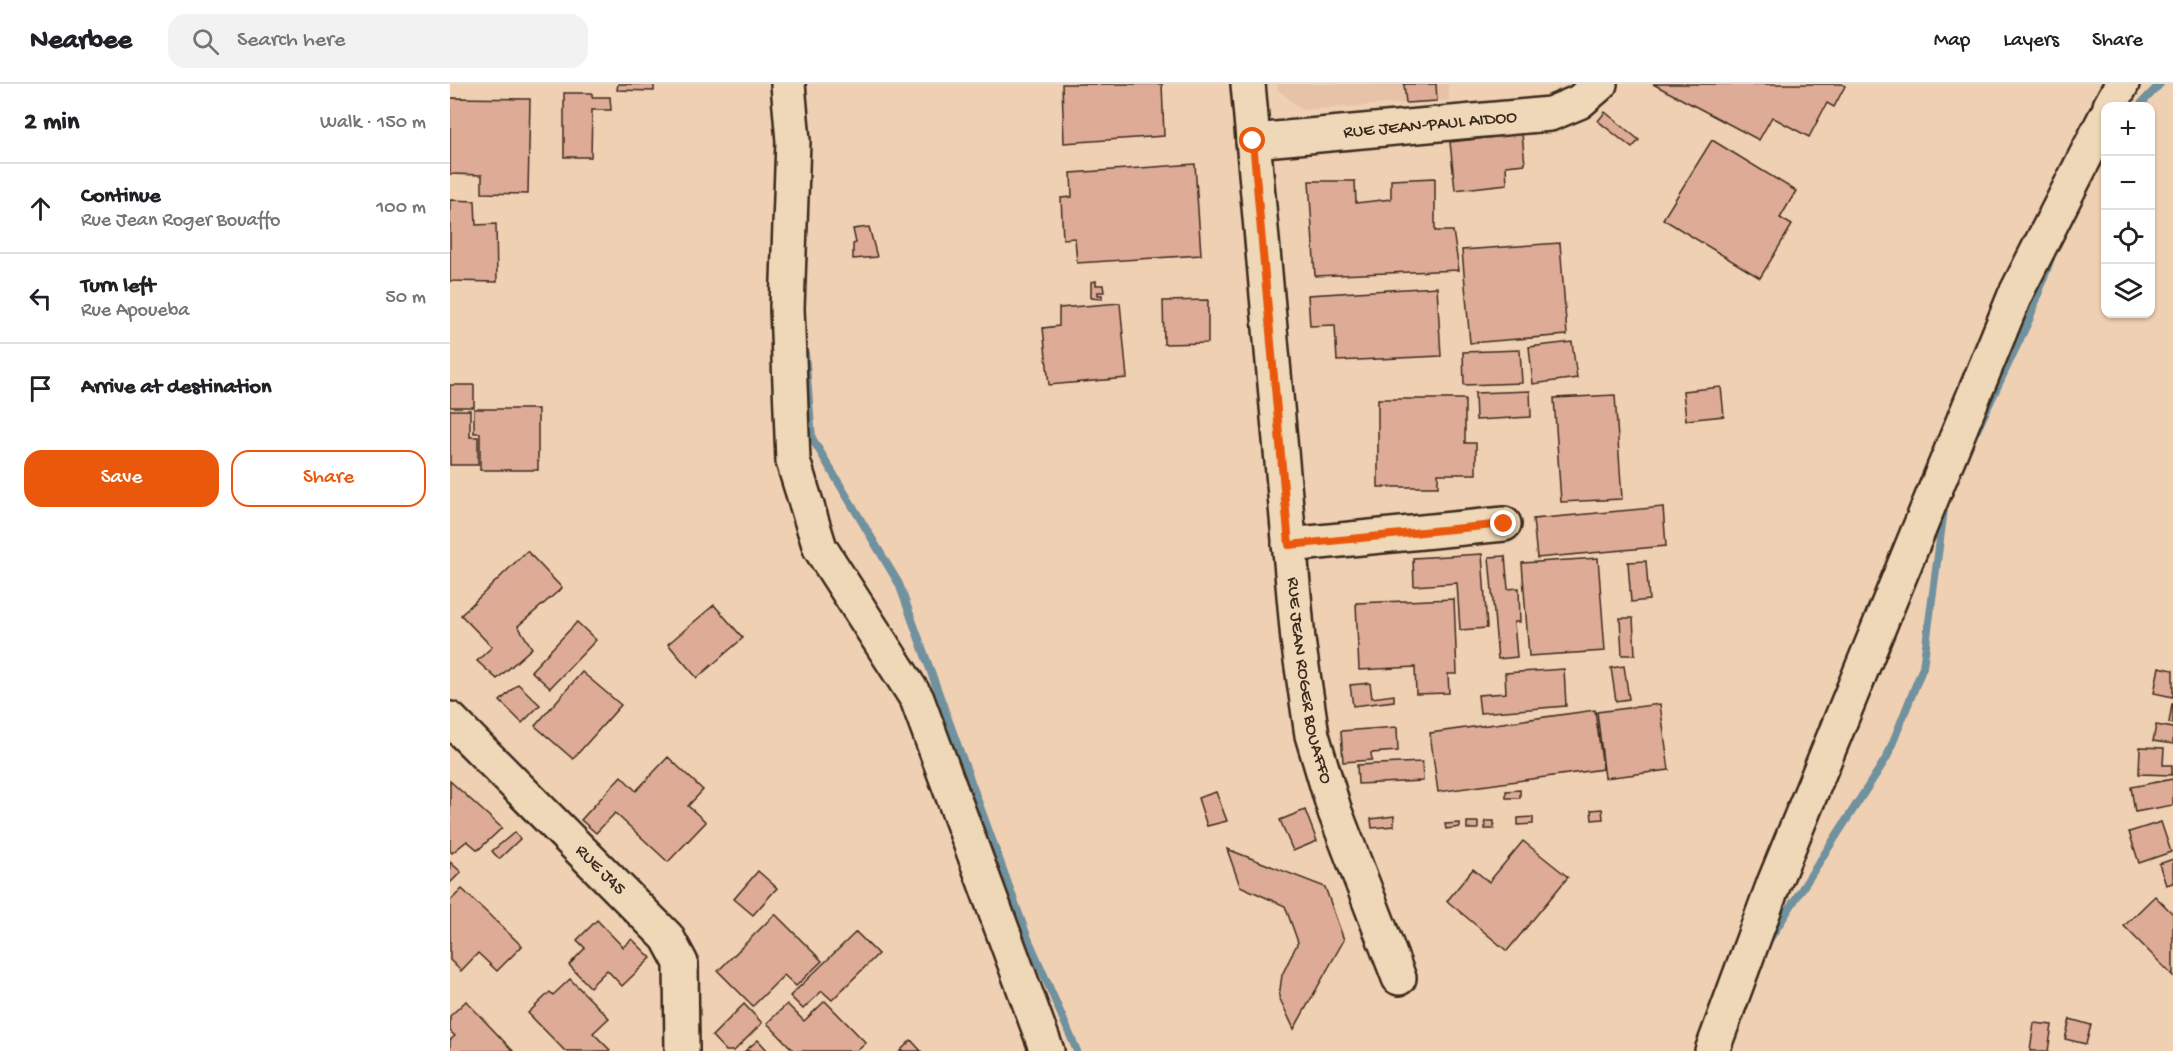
<!DOCTYPE html>
<html lang="en">
<head>
<meta charset="utf-8">
<style>
  :root { --surface:#fff; --page:#f2f2f2; --text:#202124; --muted:#757577; --line:#e0e0e0; --accent:#ea580c }
  body { margin:0; font-family:"Gochi Hand",sans-serif; background:var(--page); color:var(--text) }
  .controls { position:absolute; right:18px; top:18px; display:grid; overflow:hidden; border-radius:12px; box-shadow:0 2px 4px #0004 }
  .controls button { width:54px; height:54px; display:grid; place-items:center; padding:0; border:0; border-bottom:2px solid var(--line); background:var(--surface); color:var(--text); font:30px sans-serif }
  .stop { position:absolute; width:18px; height:18px; margin:-14px; border:4px solid #ea580c; border-radius:50%; background:#fff }
  .stop.end { background:#ea580c; border-color:#fff; box-shadow:0 2px 6px #0008 }
  .list { margin:0; padding:0; list-style:none }
  h2 { display:flex; justify-content:space-between; align-items:center; height:78px; margin:0; padding:0 24px; font-size:26px }
  h2 small { font-size:20px; font-weight:400; color:var(--muted) }
  .list li { display:grid; grid-template-columns:39px 1fr auto; gap:18px; align-items:center; box-sizing:border-box; height:90px; padding:0 24px; border-top:2px solid var(--line) }
  .list b { display:block; font-size:22px; white-space:nowrap }
  .list p { margin:0; font-size:20px; white-space:nowrap; color:var(--muted) }
  .list em { font-size:20px; font-style:normal; color:var(--muted) }
  .actions { display:flex; gap:12px; padding:18px 24px }
  .actions a { flex:1; padding:14px 0; border:2px solid var(--accent); border-radius:18px; text-align:center; font-size:21px; color:var(--accent) }
  .actions .main { background:var(--accent); color:#fff }
  .icon { flex:none; width:33px; height:33px; fill:none; stroke:currentColor; stroke-width:2; stroke-linecap:round; stroke-linejoin:round }
  .map { position:relative; flex:none; width:1723px; height:967px; overflow:hidden }
  header { display:flex; align-items:center; gap:36px; box-sizing:border-box; height:84px; padding:0 30px; background:var(--surface); border-bottom:2px solid var(--line) }
  header strong { font-size:28px }
  nav { display:flex; gap:33px; margin-inline-start:auto; font-size:21px }
  .search { width:420px; height:54px; background:var(--page); display:flex; align-items:center; gap:15px; box-sizing:border-box; padding:0 21px; border-radius:18px; color:var(--muted); font-size:22px }
  main { display:flex }
  aside { flex:1; background:var(--surface) }
  .map>svg:first-child { display:block }
  .built { fill:#e7c2a7 }
  .lines { fill:none; stroke-linecap:round; stroke-linejoin:round }
  .stream { stroke:#6f919e; stroke-width:8 }
  .building { fill:#deab97; stroke:#3b2a1e; stroke-width:1.5 }
  .minor-casing { stroke:#3b2a1e; stroke-width:38 }
  .minor { stroke:#eed8b7; stroke-width:33 }
  .route { stroke:#ea580c; stroke-width:8 }
  .labels { text-anchor:middle; dominant-baseline:central; stroke-width:6; stroke-linejoin:round; paint-order:stroke }
  .street-label { font-size:18px; fill:#3b2a1e; stroke:#eed8b7 }
</style>
</head>
<body>
<header>
<strong>Nearbee</strong>
<div class="search"><svg class="icon" aria-label="search" viewBox="0 0 24 24"><circle cx="10" cy="10" r="6"/><path d="M15 15l6 6"/></svg>Search here</div>
<nav><a>Map</a><a>Layers</a><a>Share</a></nav>
</header>
<main>
<aside>
<h2>2 min<small>Walk · 150 m</small></h2>
<ul class="list">
<li><svg class="icon" aria-label="ahead" viewBox="0 0 24 24"><path d="M12 20V5M6 11l6-6 6 6"/></svg><div><b>Continue</b><p>Rue Jean Roger Bouaffo</p></div><em>100 m</em></li>
<li><svg class="icon" aria-label="left" viewBox="0 0 24 24"><path d="M17 20v-9H6M10 6l-5 5 5 5"/></svg><div><b>Turn left</b><p>Rue Apoueba</p></div><em>50 m</em></li>
<li><svg class="icon" aria-label="arrive" viewBox="0 0 24 24"><path d="M6 21V4h12l-3 4 3 4H6"/></svg><div><b>Arrive at destination</b></div></li>
</ul>
<div class="actions"><a class="main">Save</a><a>Share</a></div>
</aside>
<div class="map">
<svg width="1723" height="967" viewBox="0 0 1723 967">
  <rect width="100%" height="100%" fill="#f0d0b2"/>
  <filter id="ink" filterUnits="userSpaceOnUse"><feTurbulence type="fractalNoise" baseFrequency=".0167" numOctaves="2"/><feDisplacementMap in="SourceGraphic" scale="12" xChannelSelector="R" yChannelSelector="G"/><feConvolveMatrix kernelMatrix="1 2 1 2 8 2 1 2 1" color-interpolation-filters="sRGB"/></filter>
  <g filter="url(#ink)">
    <path class="built" d="M827,0H998L999,16L852,26L827,5Z"/>
    <g class="lines">
      <g class="stream">
        <path d="M1689,22L1710,0"/>
        <path d="M355,269L362,354L449,500L577,852L627,967"/>
        <path d="M1527,346L1579,236L1601,174"/>
        <path d="M1317,859L1437,673L1473,583L1495,418"/>
      </g>
    </g>
    <g class="building">
      <path d="M168,0H204V7L167,6Z"/>
      <path d="M612,0H712L714,52L614,59Z"/>
      <path d="M954,0H986L987,17L956,19Z"/>
      <path d="M1203,0H1392L1395,2L1384,23L1377,19L1359,53L1322,33L1309,56Z"/>
      <path d="M114,9H142V13H160L161,26H142L141,73H114Z"/>
      <path d="M0,14L80,15L78,110L32,109V91L0,90Z"/>
      <path d="M1155,28L1189,56L1182,64L1148,37Z"/>
      <path d="M1072,50L1075,80L1056,82L1057,100L1005,106L1000,58Z"/>
      <path d="M1262,56L1346,107L1330,134L1342,141L1310,194L1213,135Z"/>
      <path d="M745,80L751,171L627,179L625,154L613,155L611,114L622,113L621,89Z"/>
      <path d="M985,94V147H1003L1009,186L865,192L859,97H905L906,119L941,115V96Z"/>
      <path d="M0,116L25,117L26,141L46,140L47,198L0,197Z"/>
      <path d="M419,143L427,173L403,175V160L406,159L403,145Z"/>
      <path d="M1110,159L1117,251L1020,259L1012,166Z"/>
      <path d="M646,197V201H653L654,208H648V211H652V215L641,214V198Z"/>
      <path d="M987,203L991,272L887,277L885,241L860,242L858,211Z"/>
      <path d="M758,216V259L714,260L713,217Z"/>
      <path d="M670,219L677,294L599,301L593,244L609,242V224Z"/>
      <path d="M1122,258L1127,294L1083,300L1079,263Z"/>
      <path d="M1070,266L1072,299L1014,301L1013,268Z"/>
      <rect x="0" y="301" width="24" height="22"/>
      <path d="M1271,303L1274,332L1236,336L1233,307Z"/>
      <path d="M1080,307L1081,333L1026,336L1025,309Z"/>
      <path d="M1165,311L1172,415L1111,418L1104,314Z"/>
      <path d="M928,315H1015V359H1026V390H988V403H928Z"/>
      <path d="M24,325H88V386H30V349H24Z"/>
      <path d="M0,326H20V353H28V381H0Z"/>
      <path d="M1213,423L1216,462L1087,474L1083,435Z"/>
      <path d="M77,467L112,504L68,542L82,564L47,595L27,577L42,563L11,531Z"/>
      <path d="M1032,470L1037,544L1010,546L1007,499L964,502L963,474Z"/>
      <path d="M1055,472L1058,505L1069,504L1070,538H1064L1067,573L1048,575L1039,473Z"/>
      <path d="M1148,474L1155,567L1079,572L1072,479Z"/>
      <path d="M1196,477L1199,516L1181,518L1178,478Z"/>
      <path d="M1004,515L1007,590H998L999,609L966,610L965,583L909,586L906,519Z"/>
      <path d="M264,521L293,554L247,594L218,560Z"/>
      <path d="M1170,534H1183L1185,571H1172Z"/>
      <path d="M127,538L146,556L100,604L81,587Z"/>
      <path d="M1174,582L1179,615L1166,617L1161,584Z"/>
      <path d="M1709,583L1723,586V613L1704,609Z"/>
      <path d="M1114,585L1116,622L1030,629L1028,611L1056,609L1055,589Z"/>
      <path d="M132,588L171,621L123,675L85,642Z"/>
      <path d="M920,599L922,614L944,611V617L903,622L900,601Z"/>
      <path d="M68,600L90,621L72,639L50,617Z"/>
      <path d="M1210,620L1219,686L1155,694L1147,628Z"/>
      <path d="M1722,620H1723V640L1719,639Z"/>
      <path d="M1145,626L1153,685L988,708L980,649Z"/>
      <path d="M1706,641L1723,644V660L1703,657Z"/>
      <path d="M947,643L948,667L921,669L922,676L893,678L891,647Z"/>
      <path d="M1690,663L1714,664L1713,681H1722V691L1689,690Z"/>
      <path d="M218,673L253,706L238,722L256,738L218,778L165,729L146,749L131,736L171,692L186,707Z"/>
      <path d="M972,678L973,697L908,700L907,681Z"/>
      <path d="M1723,695V721L1685,728L1681,703Z"/>
      <path d="M0,697L52,744L28,766L17,757L2,769L0,767Z"/>
      <path d="M1070,706V714H1056V707Z"/>
      <path d="M766,708L777,737L757,742L748,714Z"/>
      <path d="M1152,725L1153,735L1142,736L1141,726Z"/>
      <path d="M855,726L867,757L843,767L830,736Z"/>
      <path d="M944,732V742L922,744L921,735Z"/>
      <path d="M1083,733V740L1068,741V734Z"/>
      <rect x="1035" y="737" width="9" height="8"/>
      <rect x="1017" y="738" width="11" height="7"/>
      <path d="M1711,738L1721,768L1689,779L1679,748Z"/>
      <path d="M1010,739V743L996,745L995,740Z"/>
      <path d="M65,748L70,755L49,775L42,767Z"/>
      <path d="M1073,757L1118,793L1057,867L997,817L1023,785L1039,798Z"/>
      <path d="M777,765L875,803L894,856L844,945L829,913L832,891L848,858L835,822L790,802Z"/>
      <path d="M1723,775V799L1716,801L1709,780Z"/>
      <path d="M0,778L11,788L0,799Z"/>
      <path d="M308,787L327,804L303,831L284,815Z"/>
      <path d="M12,805L72,862L47,887L28,869L11,887L0,876V817Z"/>
      <path d="M1705,812L1723,830V892L1674,842Z"/>
      <path d="M325,830L372,877L346,902L334,891L303,922L268,887Z"/>
      <path d="M147,836L173,863L182,855L201,874L172,902L157,886L140,903L119,881L135,864L127,856Z"/>
      <path d="M406,848L428,870L382,916L372,907L353,925L340,912Z"/>
      <path d="M120,895L159,934L143,949L160,966L159,967H115L78,929L100,908L103,911Z"/>
      <path d="M16,917L63,967H0V956L5,952L0,947V932Z"/>
      <path d="M375,917L416,959L407,967H344L317,939L337,920L354,937Z"/>
      <path d="M294,920L312,939L284,967H276L262,952Z"/>
      <path d="M1620,935L1641,941L1636,960L1615,955Z"/>
      <path d="M1584,939L1602,941L1598,967H1580Z"/>
      <path d="M308,956L318,967H295Z"/>
      <path d="M461,956L471,967H450Z"/>
    </g>
    <g class="lines">
      <g class="minor-casing">
        <g id="minor">
          <path d="M338,0L343,57L337,224L343,377L370,464L467,615L597,967"/>
          <path id="s1" d="M798,0L848,556L862,651L885,728L949,894"/>
          <path d="M1660,22L1672,0"/>
          <path id="s2" d="M803,57L1100,30L1129,18L1150,0"/>
          <path d="M839,461L1054,440"/>
          <path id="s3" d="M0,635L217,853L231,879L232,967"/>
          <path d="M1262,967L1324,799L1565,211L1656,32"/>
        </g>
      </g>
      <use href="#minor" class="minor"/>
    </g>
  </g>
  <g class="lines" filter="url(#ink)">
    <path class="route" d="M803,57L839,461L1054,440"/>
  </g>
  <g class="labels">
    <g class="street-label">
      <text stroke="none"><textPath href="#s2" startOffset="178">RUE JEAN-PAUL AIDOO</textPath></text>
      <text stroke="none"><textPath href="#s1" startOffset="600">RUE JEAN ROGER BOUAFFO</textPath></text>
      <text stroke="none"><textPath href="#s3" startOffset="213">RUE J45</textPath></text>
    </g>
  </g>
</svg>
<div class="controls">
<button>+</button>
<button>−</button>
<button><svg class="icon" aria-label="locate" viewBox="0 0 24 24"><circle cx="12" cy="12" r="6"/><path d="M12 2v4M12 18v4M2 12h4M18 12h4"/></svg></button>
<button><svg class="icon" aria-label="layers" viewBox="0 0 24 24"><path d="M12 4l9 5-9 5-9-5zM3 14l9 5 9-5"/></svg></button>
</div>
<div class="stop" style="left:803px;top:57px"></div>
<div class="stop end" style="left:1054px;top:440px"></div>
</div>
</main>
</body>
</html>
